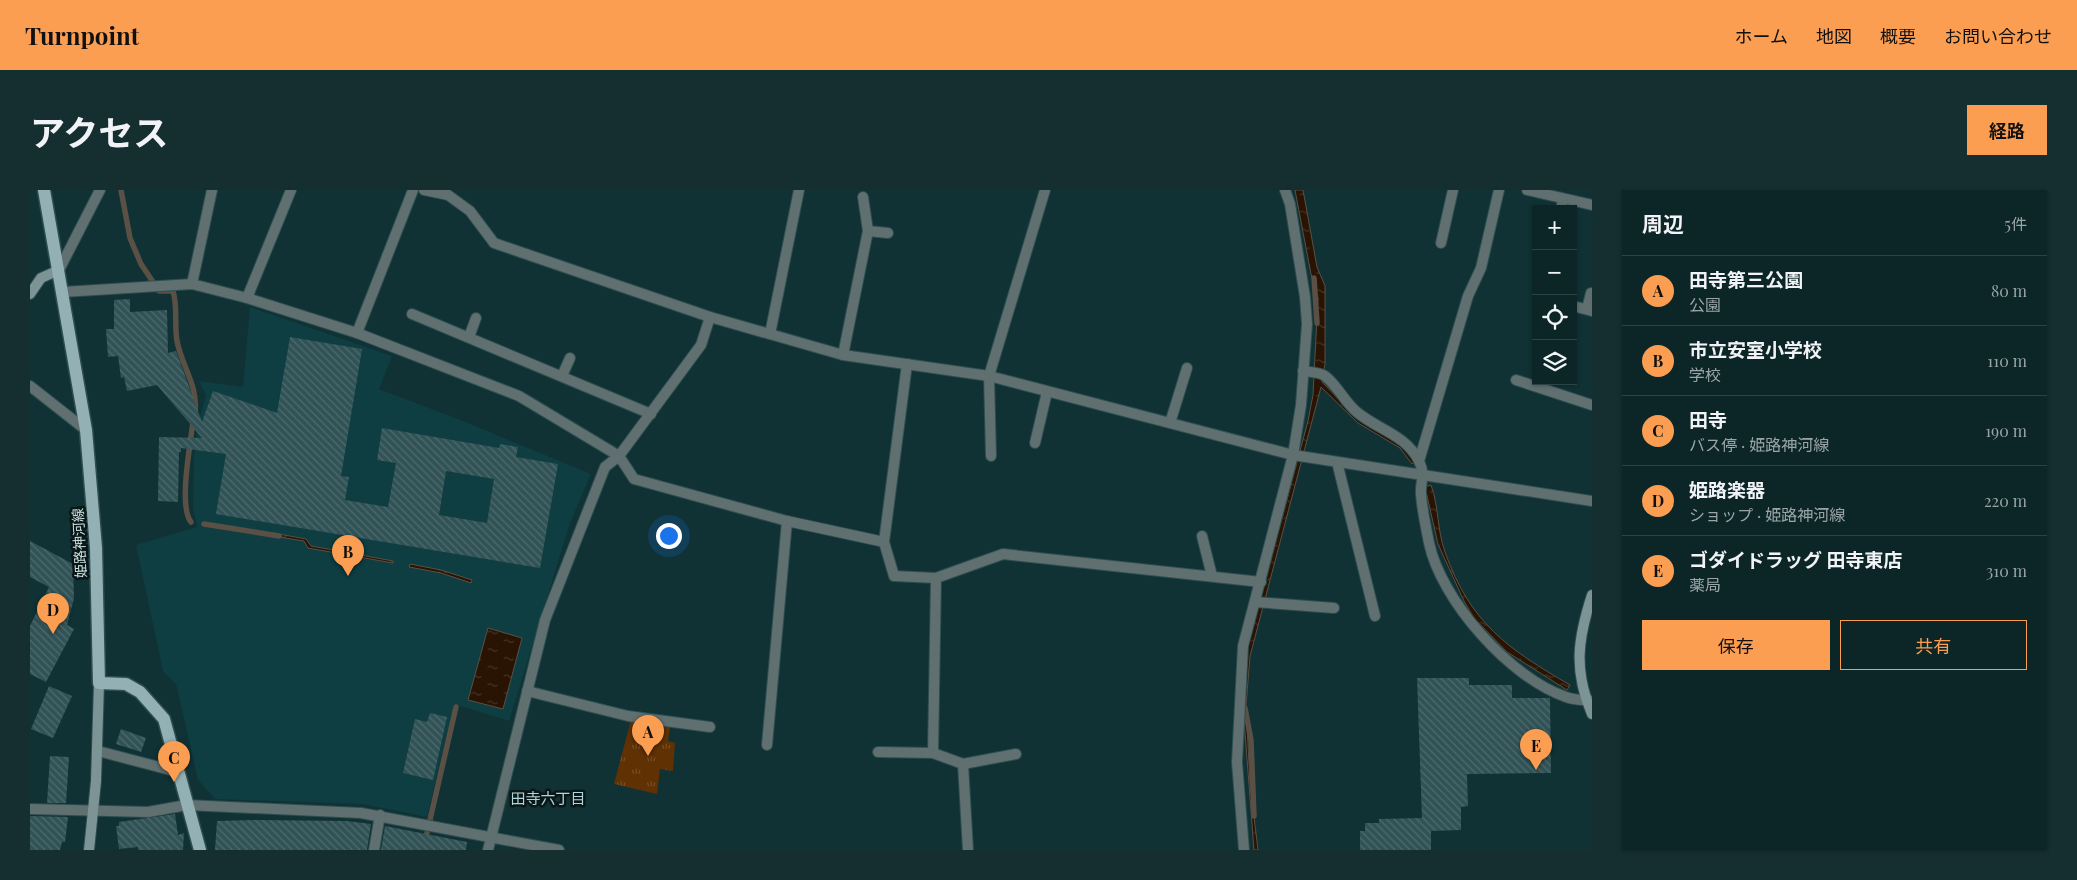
<!DOCTYPE html>
<html lang="ja">
<head>
<meta charset="utf-8">
<style>
  :root { --surface:#0c2628; --page:#152e30; --text:#f1f3f6; --muted:#9aa5a8; --line:#2c4345; --accent:#fb9e52 }
  body { margin:0; font-family:"Playfair Display","Noto Sans JP",serif; background:var(--page); color:var(--text) }
  .controls { position:absolute; right:15px; top:15px; display:grid; overflow:hidden; border-radius:0px; box-shadow:0 1px 4px #0004 }
  .controls button { width:45px; height:45px; display:grid; place-items:center; padding:0; border:0; border-bottom:1px solid var(--line); background:var(--surface); color:var(--text); font:25px sans-serif }
  .you { position:absolute; left:638px; top:345px; width:18px; height:18px; margin:-12px; border:4px solid #fff; border-radius:50%; background:#1a73e8; box-shadow:0 0 0 8px #1a73e833 }
  .badge { display:grid; place-items:center; width:32px; height:32px; border-radius:50%; background:var(--accent); color:#111; font-size:16px; font-weight:700 }
  .pin { position:absolute; translate:-50% -41px; filter:drop-shadow(0 1px 2px #0008) }
  .pin::after { content:''; position:absolute; top:26px; width:18px; height:15px; background:inherit; clip-path:polygon(0 0,100% 0,50% 100%) }
  .list { margin:0; padding:0; list-style:none }
  h2 { display:flex; justify-content:space-between; align-items:center; height:65px; margin:0; padding:0 20px; font-size:21px }
  h2 small { font-size:16px; font-weight:400; color:var(--muted) }
  .list li { display:grid; grid-template-columns:32px 1fr auto; gap:15px; align-items:center; box-sizing:border-box; height:70px; padding:0 20px; border-top:1px solid var(--line) }
  .list b { display:block; font-size:19px; white-space:nowrap }
  .list p { margin:0; font-size:16px; white-space:nowrap; color:var(--muted) }
  .list em { font-size:16px; font-style:normal; color:var(--muted) }
  .actions { display:flex; gap:10px; padding:15px 20px }
  .actions a { flex:1; padding:11px 0; border:1px solid var(--accent); border-radius:0px; text-align:center; font-size:18px; color:var(--accent) }
  .actions .main { background:var(--accent); color:#111 }
  .icon { flex:none; width:28px; height:28px; fill:none; stroke:currentColor; stroke-width:2; stroke-linecap:round; stroke-linejoin:round }
  .map { position:relative; flex:none; width:1562px; height:660px; overflow:hidden; border-radius:0px }
  header { display:flex; align-items:center; gap:30px; box-sizing:border-box; height:70px; padding:0 25px; background:var(--accent); color:#111 }
  header strong { font-size:24px }
  nav { display:flex; gap:28px; margin-inline-start:auto; font-size:18px }
  .intro { display:flex; align-items:center; justify-content:space-between; box-sizing:border-box; height:120px; padding:0 30px }
  h1 { margin:0; font-size:35px }
  .button { padding:12px 22px; border-radius:0px; background:var(--accent); color:#111; font-size:18px; font-weight:700 }
  main { display:flex; gap:30px; padding:0 30px }
  aside { flex:1; background:var(--surface); border-radius:0px; box-shadow:0 1px 4px #0004 }
  .map>svg:first-child { display:block }
  .built { fill:#0e3d42 }
  .park { fill:url(#park-tufts) }
  .water { fill:url(#water-ripples); stroke:#5a5045 }
  .lines { fill:none; stroke-linecap:round; stroke-linejoin:round }
  .stream { stroke:#5a5045; stroke-width:5.5 }
  .building { fill:url(#building-back-hatch); fill-rule:evenodd }
  .street-casing { stroke:#2e4e50; stroke-width:12 }
  .secondary-casing { stroke:#2e4e50; stroke-width:12 }
  .primary-casing { stroke:#2e4e50; stroke-width:15 }
  .street { stroke:#606f70; stroke-width:10 }
  .secondary { stroke:#7d9496; stroke-width:10 }
  .primary { stroke:#93b1b4; stroke-width:12 }
  .labels { text-anchor:middle; dominant-baseline:central; stroke-width:5; stroke-linejoin:round; paint-order:stroke }
  .street-label { font-size:14px; fill:#ccdfe0; stroke:#091718 }
  .neighbourhood-label { font-size:15px; fill:#b0d5d9; stroke:#091718 }
</style>
</head>
<body>
<header>
<strong>Turnpoint</strong>
<nav><a>ホーム</a><a>地図</a><a>概要</a><a>お問い合わせ</a></nav>
</header>
<div class="intro"><h1>アクセス</h1><a class="button">経路</a></div>
<main>
<div class="map">
<svg width="1562" height="660" viewBox="0 0 1562 660">
  <defs>
    <pattern id="park-tufts" width="24" height="20" patternUnits="userSpaceOnUse" patternTransform="scale(1.25)"><rect width="24" height="20" fill="#603103"/><path d="M3 7l-1-3M5 7V3M7 7l1-3M15 17l-1-3M17 17v-4M19 17l1-3" fill="none" stroke="#764e27"/></pattern>
    <pattern id="water-ripples" width="26" height="14" patternUnits="userSpaceOnUse" patternTransform="scale(1.25)"><rect width="26" height="14" fill="#291302"/><path d="M2 4q2-2 4 0t4 0M15 11q2-2 4 0t4 0" fill="none" stroke="#473527"/></pattern>
    <pattern id="building-back-hatch" width="6" height="6" patternUnits="userSpaceOnUse" patternTransform="scale(1.25)"><rect width="6" height="6" fill="#325356"/><path d="M-1 5l2 2M0 0l6 6M5-1l2 2" fill="none" stroke="#4e6b6e"/></pattern>
  </defs>
  <rect width="100%" height="100%" fill="#103235"/>
  <path class="built" d="M220,117L362,166L349,199L428,229L561,284L540,333L479,531L424,514L397,627L333,614L185,609L168,590L146,494L133,481L106,355L167,337L163,318L164,269L168,233L176,206L169,191L213,197Z"/>
  <path class="park" d="M601,530L640,537L638,551L645,553L643,581L630,579L627,604L584,594Z"/>
  <g class="water">
    <path d="M1265,0H1273L1287,77L1295,96V174L1292,192L1324,225L1374,257L1386,270L1382,274L1370,258L1328,233L1291,197L1220,466L1216,516L1220,594L1228,660H1224L1213,516L1218,455L1278,231L1283,205L1288,108L1281,84Z"/>
    <path d="M1401,295C1409,317 1407,340 1415,362C1440,433 1478,459 1540,495L1537,500L1477,462L1444,428L1434,411L1408,354L1395,297Z"/>
    <path d="M243,343L276,349L281,356L363,371V373L278,358L274,351L243,346Z"/>
    <path d="M380,374L411,380L442,390L441,393L411,383L379,377Z"/>
    <path d="M458,438L492,448L473,519L438,510Z"/>
  </g>
  <g class="lines">
    <g class="stream">
      <path d="M91,0L100,48L111,74L129,101H143C148,117 144,134 147,151C152,177 168,195 165,222"/>
      <path d="M1284,88L1287,133"/>
      <path d="M161,332C148,316 161,252 163,231"/>
      <path d="M174,334L249,346"/>
      <path d="M1215,518L1221,550L1224,626"/>
      <path d="M393,660L426,517"/>
    </g>
  </g>
  <g class="building">
    <path d="M100,109V122L137,120L138,163L146,161L172,232L183,201L247,223L260,147L332,159L311,286L319,287L315,310L358,317L366,273L347,270L352,238L469,258L470,254L488,257L486,267L528,274L510,378L186,324L196,264L151,258V262H149L148,312L128,311L129,247L172,248L127,195L97,201L94,187L91,188L88,166L78,167L76,139H84V110ZM416,281L464,289L457,333L409,325Z"/>
    <path d="M0,351L43,374L44,408L37,435L44,439L16,492L0,484V436L19,397L0,387Z"/>
    <path d="M1387,488H1439V495H1482V508H1520L1521,583L1437,584L1438,616L1431,617V640L1401,641V660H1330V641H1335V633H1349V629L1392,628Z"/>
    <path d="M19,496L42,506L23,548L1,539Z"/>
    <path d="M400,523L417,527L403,590L373,583L385,529L397,532Z"/>
    <path d="M91,539L116,548L111,562L86,554Z"/>
    <path d="M20,566L39,567L36,613H17Z"/>
    <path d="M145,624L148,645L154,643L153,660H108V657L89,659L86,636H89V632Z"/>
    <path d="M0,626L38,627L35,652H32L30,660H0Z"/>
    <path d="M228,630L317,631L341,634L337,660H185L187,631Z"/>
    <path d="M355,636L437,652L436,660H351Z"/>
  </g>
  <g class="lines">
    <g class="street-casing">
      <g id="street">
        <path d="M383,0L327,143L489,206L589,266L604,289L757,331L854,352L864,386L906,388L973,364L1231,392"/>
        <path d="M394,0L418,5L440,21L464,53L680,127L813,165L959,186L1263,265L1562,311"/>
        <path d="M1497,0L1562,15"/>
        <path d="M1531,19L1533,9"/>
        <path d="M838,41L858,43"/>
        <path d="M1411,53L1423,0"/>
        <path d="M29,80L70,0"/>
        <path d="M162,94L182,0"/>
        <path d="M33,102L162,94L217,108L327,143"/>
        <path d="M217,108L261,0"/>
        <path d="M1543,116L1562,121"/>
        <path d="M1557,119L1561,103"/>
        <path d="M382,124L621,224"/>
        <path d="M740,144L769,0"/>
        <path d="M439,147L446,128"/>
        <path d="M813,165L838,41L833,7"/>
        <path d="M1273,181C1279,182 1290,182 1295,186C1308,196 1315,213 1328,223C1349,240 1376,245 1389,271C1396,286 1390,291 1391,304C1392,320 1396,337 1399,353C1411,410 1480,488 1536,507C1544,510 1554,510 1562,511"/>
        <path d="M532,186L540,168"/>
        <path d="M1486,190L1562,215"/>
        <path d="M0,196L56,240"/>
        <path d="M1140,233L1157,178"/>
        <path d="M1005,253L1017,202"/>
        <path d="M961,266L959,186L1015,0"/>
        <path d="M1389,271L1438,106L1451,78L1469,0"/>
        <path d="M1307,272L1345,426"/>
        <path d="M1172,346L1182,386"/>
        <path d="M854,352L877,174"/>
        <path d="M1225,412L1304,418"/>
        <path d="M497,501L598,526L680,537"/>
        <path d="M737,555L757,331"/>
        <path d="M68,561L148,582"/>
        <path d="M848,562L903,563L933,574L938,660"/>
        <path d="M903,563L906,388"/>
        <path d="M933,574L986,564"/>
        <path d="M0,619L118,622L157,615L331,623L529,660"/>
        <path d="M344,660L350,625"/>
        <path d="M458,660L515,430L575,277L589,266L671,155L680,127"/>
        <path d="M1214,660L1207,572L1213,456L1263,265L1271,215L1277,134L1275,107L1260,14L1255,0"/>
      </g>
    </g>
    <g class="secondary-casing">
      <g id="secondary">
        <path d="M0,104L11,88L29,80"/>
        <path d="M1562,405C1548,448 1543,480 1562,524"/>
        <path d="M59,660L66,591L69,493"/>
      </g>
    </g>
    <g class="primary-casing">
      <path id="primary" d="M14,0L56,240L66,358L69,493L96,494L110,502L134,529L170,660"/>
    </g>
    <use href="#street" class="street"/>
    <use href="#secondary" class="secondary"/>
    <use href="#primary" class="primary"/>
  </g>
  <g class="labels">
    <g class="street-label">
      <text transform="translate(49 353) rotate(-93)">姫路神河線</text>
    </g>
    <g class="neighbourhood-label">
      <text x="518" y="608">田寺六丁目</text>
    </g>
  </g>
</svg>
<div class="controls">
<button>+</button>
<button>−</button>
<button><svg class="icon" aria-label="locate" viewBox="0 0 24 24"><circle cx="12" cy="12" r="6"/><path d="M12 2v4M12 18v4M2 12h4M18 12h4"/></svg></button>
<button><svg class="icon" aria-label="layers" viewBox="0 0 24 24"><path d="M12 4l9 5-9 5-9-5zM3 14l9 5 9-5"/></svg></button>
</div>
<div class="you"></div>
<div class="pin badge" style="left:618px;top:566px">A</div>
<div class="pin badge" style="left:318px;top:386px">B</div>
<div class="pin badge" style="left:144px;top:592px">C</div>
<div class="pin badge" style="left:23px;top:444px">D</div>
<div class="pin badge" style="left:1506px;top:580px">E</div>
</div>
<aside>
<h2>周辺<small>5件</small></h2>
<ul class="list">
<li><span class="badge">A</span><div><b>田寺第三公園</b><p>公園</p></div><em>80 m</em></li>
<li><span class="badge">B</span><div><b>市立安室小学校</b><p>学校</p></div><em>110 m</em></li>
<li><span class="badge">C</span><div><b>田寺</b><p>バス停 · 姫路神河線</p></div><em>190 m</em></li>
<li><span class="badge">D</span><div><b>姫路楽器</b><p>ショップ · 姫路神河線</p></div><em>220 m</em></li>
<li><span class="badge">E</span><div><b>ゴダイドラッグ 田寺東店</b><p>薬局</p></div><em>310 m</em></li>
</ul>
<div class="actions"><a class="main">保存</a><a>共有</a></div>
</aside>
</main>
</body>
</html>
